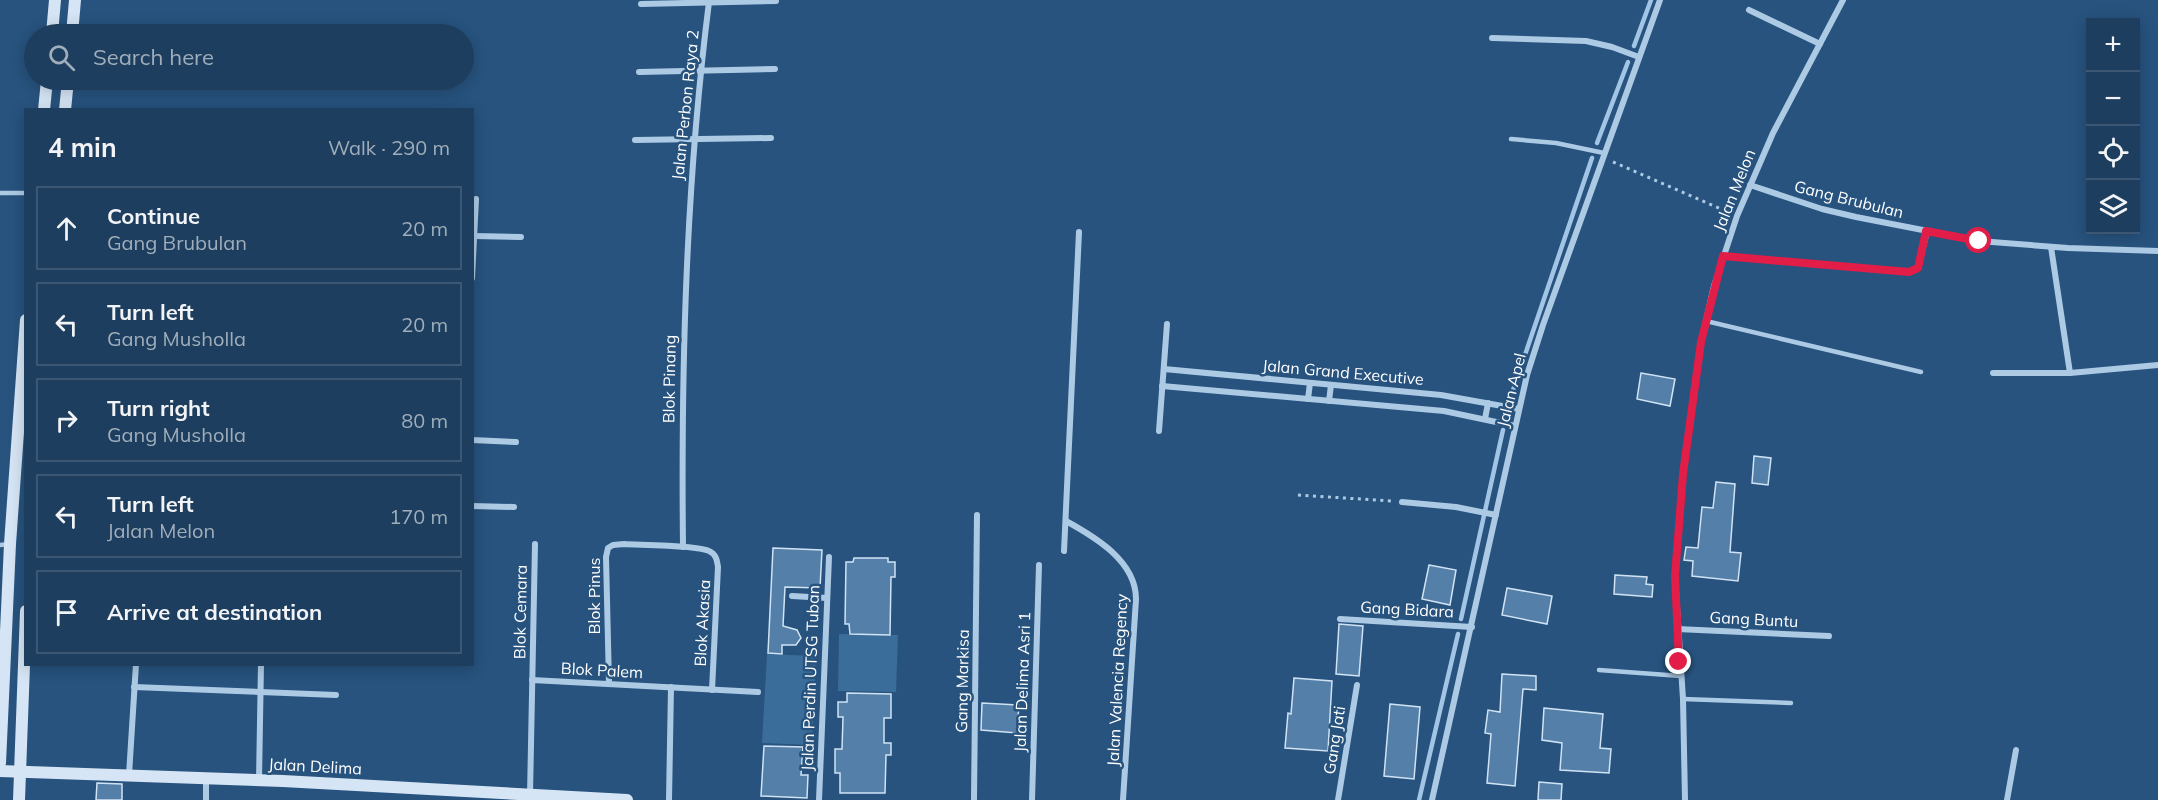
<!DOCTYPE html>
<html lang="en">
<head>
<meta charset="utf-8">
<style>
  :root { --surface:#1d3e5e; --page:#2a4967; --text:#f1f3f6; --muted:#a0aebc; --line:#3b5773 }
  body { margin:0; font-family:Mulish,sans-serif; background:var(--page); color:var(--text) }
  .controls { position:absolute; right:18px; top:18px; display:grid; overflow:hidden; border-radius:0px; box-shadow:0 3px 15px #0003 }
  .controls button { width:54px; height:54px; display:grid; place-items:center; padding:0; border:0; border-bottom:2px solid var(--line); background:var(--surface); color:var(--text); font:30px sans-serif }
  .stop { position:absolute; width:18px; height:18px; margin:-14px; border:4px solid #e11d48; border-radius:50%; background:#fff }
  .stop.end { background:#e11d48; border-color:#fff; box-shadow:0 2px 6px #0008 }
  .list { margin:0; padding:0; list-style:none }
  h2 { display:flex; justify-content:space-between; align-items:center; height:78px; margin:0; padding:0 24px; font-size:26px }
  h2 small { font-size:20px; font-weight:400; color:var(--muted) }
  .list li { display:grid; grid-template-columns:39px 1fr auto; gap:18px; align-items:center; box-sizing:border-box; height:84px; margin:0 12px 12px; padding:0 12px; border:2px solid var(--line); border-radius:0px }
  .list b { display:block; font-size:22px; white-space:nowrap }
  .list p { margin:0; font-size:20px; white-space:nowrap; color:var(--muted) }
  .list em { font-size:20px; font-style:normal; color:var(--muted) }
  .icon { flex:none; width:33px; height:33px; fill:none; stroke:currentColor; stroke-width:2; stroke-linecap:round; stroke-linejoin:round }
  .map { position:relative; flex:none; width:2158px; height:800px; overflow:hidden }
  .search { position:absolute; background:var(--surface); box-shadow:0 3px 15px #0003; left:24px; top:24px; width:450px; height:66px; display:flex; align-items:center; gap:15px; box-sizing:border-box; padding:0 21px; border-radius:33px; color:var(--muted); font-size:22px }
  .panel { position:absolute; background:var(--surface); box-shadow:0 3px 15px #0003; left:24px; top:108px; width:450px; height:558px; border-radius:0px }
  .map>svg:first-child { display:block }
  .green { fill:#3b6d9b }
  .lines { fill:none; stroke-linecap:round; stroke-linejoin:round }
  .stream { stroke:#a2c5e5; stroke-width:4.5 }
  .building { fill:#547fa8; stroke:#d0e3f4; stroke-width:1.5 }
  .path { stroke:#adcae5; stroke-width:3; stroke-dasharray:3 4.5; stroke-linecap:butt }
  .lane { stroke:#adcae5; stroke-width:4.5 }
  .street { stroke:#adcae5; stroke-width:6 }
  .secondary { stroke:#d6e5f5; stroke-width:12 }
  .route { stroke:#e11d48; stroke-width:8 }
  .labels { text-anchor:middle; dominant-baseline:central; stroke-width:5; stroke-linejoin:round; paint-order:stroke }
  .street-label { font-size:16px; fill:#fff; stroke:#27537e }
</style>
</head>
<body>
<div class="map">
<svg width="2158" height="800" viewBox="0 0 2158 800">
  <rect width="100%" height="100%" fill="#27537e"/>
  <g class="green">
    <path d="M839,634L898,635L896,692L838,691Z"/>
    <path d="M767,654L816,656L812,745L762,743Z"/>
  </g>
  <g class="lines">
    <g class="stream">
      <path d="M1634,46L1651,0"/>
      <path d="M1597,143L1628,62"/>
      <path d="M1510,399L1592,158"/>
      <path d="M1461,619L1503,430"/>
      <path d="M1419,800L1458,634"/>
    </g>
  </g>
  <g class="building">
    <path d="M1641,373L1675,379L1670,406L1637,399Z"/>
    <path d="M1754,456L1771,458L1768,485L1752,483Z"/>
    <path d="M1716,482L1735,484L1730,552L1741,553L1738,581L1692,576L1693,561L1684,560L1686,547L1698,548L1702,507L1713,508Z"/>
    <path d="M773,548L822,550L820,588L785,587L783,626L797,630L801,638L796,645H782V654L768,653Z"/>
    <path d="M854,558H888V562H895V577H891L890,635L850,634L849,624H845L846,562H853Z"/>
    <path d="M1429,565L1456,570L1450,605L1422,599Z"/>
    <path d="M1615,575L1647,577L1646,584L1653,585L1652,597L1614,594Z"/>
    <path d="M1507,588L1552,596L1547,624L1502,615Z"/>
    <path d="M1339,624L1363,626L1359,676L1336,674Z"/>
    <path d="M1502,674L1536,676V690L1523,689L1515,786L1487,783L1491,734L1485,733L1488,710L1500,712Z"/>
    <path d="M1294,678L1332,681L1328,751L1285,748L1288,713L1291,714Z"/>
    <path d="M847,693L891,694V718H884V743H891V755H886L885,793H840V773H835V749H842L843,717H838V702H847Z"/>
    <path d="M982,703L1019,705L1017,733L981,730Z"/>
    <path d="M1390,704L1420,707L1414,779L1384,776Z"/>
    <path d="M1544,708L1603,714L1600,748L1611,749L1609,773L1560,770L1562,743L1542,740Z"/>
    <path d="M764,746L803,747L801,775H808L807,798L761,796Z"/>
    <path d="M1539,782L1562,784L1561,800H1538Z"/>
    <path d="M97,783L122,784V800H96Z"/>
  </g>
  <g class="lines">
    <g class="path">
      <path d="M1613,162L1728,212"/>
      <path d="M1298,495L1391,501"/>
    </g>
    <g class="lane">
      <path d="M1511,139L1556,143L1604,153"/>
      <path d="M0,193H26"/>
      <path d="M1706,321L1921,372"/>
      <path d="M0,545L10,544"/>
      <path d="M1599,670L1681,676"/>
      <path d="M1683,699L1791,703"/>
    </g>
    <g class="street">
      <path d="M641,4L776,1"/>
      <path d="M1749,10L1820,44"/>
      <path d="M1492,38L1586,41L1612,47L1639,57"/>
      <path d="M639,72L775,69"/>
      <path d="M635,140L771,138"/>
      <path d="M1750,185L1822,209L1856,217L1979,241L2068,248L2158,251"/>
      <path d="M474,236L521,237"/>
      <path d="M2051,247L2070,373"/>
      <path d="M1723,256L1909,272L1918,268L1927,231"/>
      <path d="M472,278L476,199"/>
      <path d="M1164,369L1441,395L1519,409"/>
      <path d="M1993,373H2070L2158,365"/>
      <path d="M1162,386L1444,411L1515,426"/>
      <path d="M1308,399L1310,383"/>
      <path d="M1329,401L1331,385"/>
      <path d="M1485,419L1488,403"/>
      <path d="M1159,431L1167,324"/>
      <path d="M472,440L516,442"/>
      <path d="M1402,502L1456,507L1496,515"/>
      <path d="M472,506L514,507"/>
      <path d="M1066,521C1095,537 1136,561 1136,599L1123,800"/>
      <path d="M683,547C681,365 686,183 709,2"/>
      <path d="M1064,551L1079,232"/>
      <path d="M792,596L827,598"/>
      <path d="M1340,619L1472,627"/>
      <path d="M1677,629L1829,636"/>
      <path d="M532,680L758,692"/>
      <path d="M609,684L606,557L608,548L613,545L624,544C639,545 699,545 709,551C716,554 717,560 718,567L712,690"/>
      <path d="M134,687L336,695"/>
      <path d="M129,775L136,664"/>
      <path d="M259,780L261,664"/>
      <path d="M530,795L535,544"/>
      <path d="M206,800V779"/>
      <path d="M669,800L671,687"/>
      <path d="M819,800L829,557"/>
      <path d="M974,800L977,515"/>
      <path d="M1032,800L1039,565"/>
      <path d="M1338,800L1357,685"/>
      <path d="M1432,800L1527,375L1543,325L1660,0"/>
      <path d="M1685,800L1683,699L1675,576L1683,474L1701,342L1714,286L1737,216L1773,133L1843,0"/>
      <path d="M2007,800L2016,750"/>
    </g>
    <g class="secondary">
      <path d="M52,34L55,0"/>
      <path d="M72,34L75,0"/>
      <path d="M44,110L47,80"/>
      <path d="M65,110L68,80"/>
      <path d="M0,763L10,544L26,320"/>
      <path d="M0,771L283,781L627,800"/>
      <path d="M19,800L26,611"/>
    </g>
  </g>
  <g class="lines">
    <path class="route" d="M1679,662L1675,576L1683,474L1701,342L1723,256L1909,272L1918,268L1926,231L1979,241"/>
  </g>
  <g class="labels">
    <g class="street-label">
      <text transform="translate(685 105) rotate(-84)">Jalan Perbon Raya 2</text>
      <text transform="translate(1734 190) rotate(-68)">Jalan Melon</text>
      <text transform="translate(1849 199) rotate(14)">Gang Brubulan</text>
      <text transform="translate(1343 372) rotate(5)">Jalan Grand Executive</text>
      <text transform="translate(669 379) rotate(-89)">Blok Pinang</text>
      <text transform="translate(1511 390) rotate(-76)">Jalan Apel</text>
      <text transform="translate(594 596) rotate(-90)">Blok Pinus</text>
      <text transform="translate(1407 609) rotate(3)">Gang Bidara</text>
      <text transform="translate(520 612) rotate(-89)">Blok Cemara</text>
      <text transform="translate(1754 619) rotate(3)">Gang Buntu</text>
      <text transform="translate(702 623) rotate(-87)">Blok Akasia</text>
      <text transform="translate(602 670) rotate(3)">Blok Palem</text>
      <text transform="translate(810 678) rotate(-88)">Jalan Perdin UTSG Tuban</text>
      <text transform="translate(1117 680) rotate(-87)">Jalan Valencia Regency</text>
      <text transform="translate(962 681) rotate(-89)">Gang Markisa</text>
      <text transform="translate(1022 682) rotate(-88)">Jalan Delima Asri 1</text>
      <text transform="translate(1334 740) rotate(-81)">Gang Jati</text>
      <text transform="translate(315 766) rotate(3)">Jalan Delima</text>
    </g>
  </g>
</svg>
<div class="controls">
<button>+</button>
<button>−</button>
<button><svg class="icon" aria-label="locate" viewBox="0 0 24 24"><circle cx="12" cy="12" r="6"/><path d="M12 2v4M12 18v4M2 12h4M18 12h4"/></svg></button>
<button><svg class="icon" aria-label="layers" viewBox="0 0 24 24"><path d="M12 4l9 5-9 5-9-5zM3 14l9 5 9-5"/></svg></button>
</div>
<div class="stop" style="left:1979px;top:241px"></div>
<div class="stop end" style="left:1679px;top:662px"></div>
<div class="search"><svg class="icon" aria-label="search" viewBox="0 0 24 24"><circle cx="10" cy="10" r="6"/><path d="M15 15l6 6"/></svg>Search here</div>
<section class="panel">
<h2>4 min<small>Walk · 290 m</small></h2>
<ul class="list">
<li><svg class="icon" aria-label="ahead" viewBox="0 0 24 24"><path d="M12 20V5M6 11l6-6 6 6"/></svg><div><b>Continue</b><p>Gang Brubulan</p></div><em>20 m</em></li>
<li><svg class="icon" aria-label="left" viewBox="0 0 24 24"><path d="M17 20v-9H6M10 6l-5 5 5 5"/></svg><div><b>Turn left</b><p>Gang Musholla</p></div><em>20 m</em></li>
<li><svg class="icon" aria-label="right" viewBox="0 0 24 24"><path d="M7 20v-9h11M14 6l5 5-5 5"/></svg><div><b>Turn right</b><p>Gang Musholla</p></div><em>80 m</em></li>
<li><svg class="icon" aria-label="left" viewBox="0 0 24 24"><path d="M17 20v-9H6M10 6l-5 5 5 5"/></svg><div><b>Turn left</b><p>Jalan Melon</p></div><em>170 m</em></li>
<li><svg class="icon" aria-label="arrive" viewBox="0 0 24 24"><path d="M6 21V4h12l-3 4 3 4H6"/></svg><div><b>Arrive at destination</b></div></li>
</ul>
</section>
</div>
</body>
</html>
